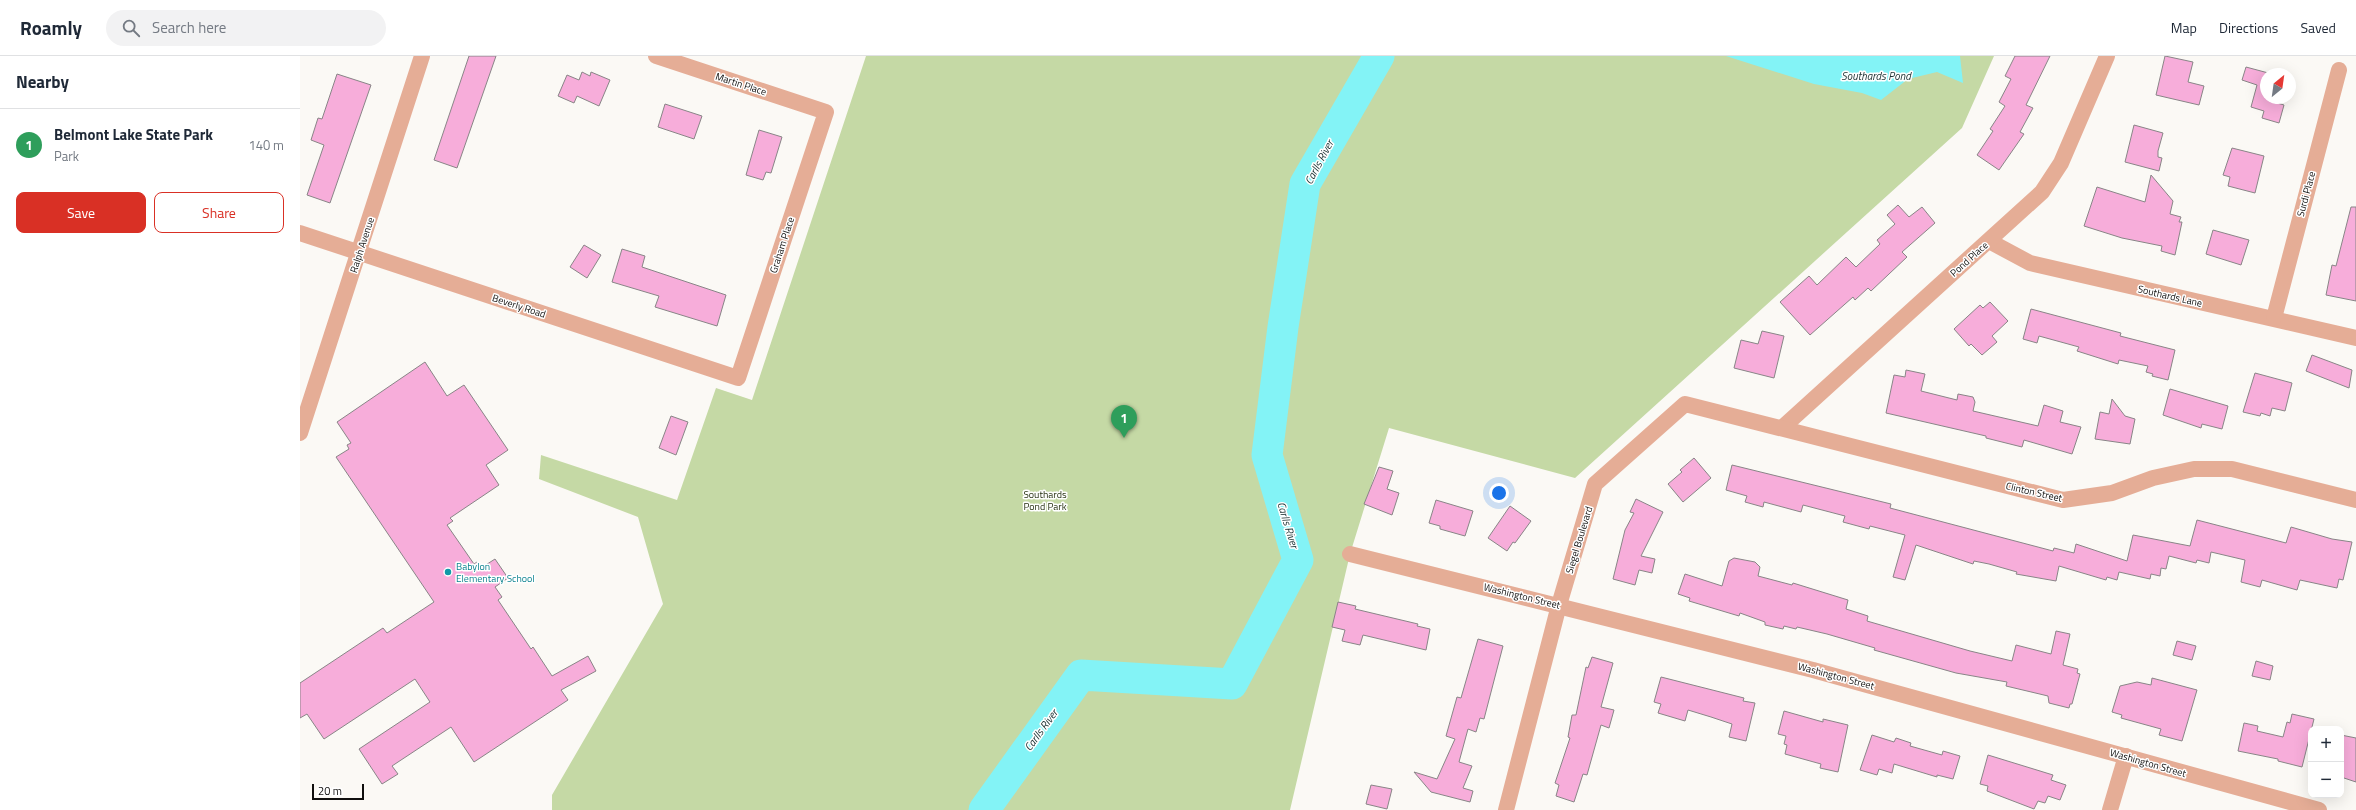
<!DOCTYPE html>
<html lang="en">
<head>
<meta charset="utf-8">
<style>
  :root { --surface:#fff; --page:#f2f2f3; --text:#1f2937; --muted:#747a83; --line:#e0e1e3; --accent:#d93025 }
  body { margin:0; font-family:"Titillium Web",sans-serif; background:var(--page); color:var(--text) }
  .controls { position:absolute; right:12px; bottom:12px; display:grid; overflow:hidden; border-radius:8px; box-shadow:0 4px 16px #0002 }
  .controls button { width:36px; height:36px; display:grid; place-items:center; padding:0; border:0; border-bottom:1px solid var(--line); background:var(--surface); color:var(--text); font:20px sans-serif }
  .compass { position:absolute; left:1960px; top:12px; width:36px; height:36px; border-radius:50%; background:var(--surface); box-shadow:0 4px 16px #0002; rotate:29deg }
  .scale { position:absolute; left:12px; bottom:10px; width:52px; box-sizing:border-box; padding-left:4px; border:2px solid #100f0e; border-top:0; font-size:11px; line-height:14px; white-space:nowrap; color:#100f0e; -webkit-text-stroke:3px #fff; paint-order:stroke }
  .you { position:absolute; left:1199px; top:437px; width:14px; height:14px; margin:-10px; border:3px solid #fff; border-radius:50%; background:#1a73e8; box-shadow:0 0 0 6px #1a73e833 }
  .badge { display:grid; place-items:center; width:26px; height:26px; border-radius:50%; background:var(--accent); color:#fff; font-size:13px; font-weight:700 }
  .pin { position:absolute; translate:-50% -33px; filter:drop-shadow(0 1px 2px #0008) }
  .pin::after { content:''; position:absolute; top:21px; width:14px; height:12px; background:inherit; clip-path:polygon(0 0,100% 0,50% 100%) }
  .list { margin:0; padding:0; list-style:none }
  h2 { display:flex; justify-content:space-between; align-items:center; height:52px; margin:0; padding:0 16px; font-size:17px }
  h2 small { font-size:13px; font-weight:400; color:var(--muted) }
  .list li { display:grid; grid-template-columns:26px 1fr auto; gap:12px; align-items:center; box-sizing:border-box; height:72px; padding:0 16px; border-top:1px solid var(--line) }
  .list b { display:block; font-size:15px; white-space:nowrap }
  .list p { margin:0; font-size:13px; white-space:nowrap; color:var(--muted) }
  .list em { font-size:13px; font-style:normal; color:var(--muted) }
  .actions { display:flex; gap:8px; padding:12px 16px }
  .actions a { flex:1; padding:9px 0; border:1px solid var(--accent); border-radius:8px; text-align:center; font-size:14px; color:var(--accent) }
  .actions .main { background:var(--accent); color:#fff }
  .icon { flex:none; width:22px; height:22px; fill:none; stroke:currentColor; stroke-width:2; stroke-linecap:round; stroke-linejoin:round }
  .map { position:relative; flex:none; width:2056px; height:754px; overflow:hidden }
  header { display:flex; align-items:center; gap:24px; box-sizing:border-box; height:56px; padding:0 20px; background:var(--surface); border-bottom:1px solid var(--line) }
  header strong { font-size:19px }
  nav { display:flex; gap:22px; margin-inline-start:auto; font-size:14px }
  .search { width:280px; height:36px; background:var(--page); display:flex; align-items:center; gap:10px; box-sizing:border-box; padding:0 14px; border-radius:22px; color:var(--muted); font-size:15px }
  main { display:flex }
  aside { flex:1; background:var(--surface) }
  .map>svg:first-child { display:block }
  .green { fill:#c5d9a5 }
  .water { fill:#83f3f6 }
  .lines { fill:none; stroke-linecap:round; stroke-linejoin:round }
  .river { stroke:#83f3f6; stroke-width:31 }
  .building { fill:#f7adda; stroke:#898587 }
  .minor { stroke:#e5ad96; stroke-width:16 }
  .culture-dot { fill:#0f9aa8; stroke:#fff; stroke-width:1.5 }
  .labels { text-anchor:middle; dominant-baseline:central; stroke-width:3; stroke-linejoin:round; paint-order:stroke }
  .street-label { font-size:10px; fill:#100f0e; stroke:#fff }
  .park-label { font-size:10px; fill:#263112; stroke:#fff }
  .culture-label { font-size:10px; fill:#0d838f; stroke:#fff; text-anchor:start }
  .water-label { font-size:11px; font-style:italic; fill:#1c3132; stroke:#fff }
</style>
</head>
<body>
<header>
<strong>Roamly</strong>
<div class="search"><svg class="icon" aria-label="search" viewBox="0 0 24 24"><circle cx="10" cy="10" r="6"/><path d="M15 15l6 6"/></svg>Search here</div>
<nav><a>Map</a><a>Directions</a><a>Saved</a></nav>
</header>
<main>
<aside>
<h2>Nearby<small></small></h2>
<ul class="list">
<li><span class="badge" style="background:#2e9e5b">1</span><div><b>Belmont Lake State Park</b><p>Park</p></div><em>140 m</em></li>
</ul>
<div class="actions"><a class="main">Save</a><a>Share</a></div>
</aside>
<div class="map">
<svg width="2056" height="754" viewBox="0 0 2056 754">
  <rect width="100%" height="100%" fill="#fbf9f5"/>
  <path class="green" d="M566,0H1694L1662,72L1275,422L1089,372L1050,498L990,754H252V739L363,548L338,461L239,423L241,399L377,444L416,332L452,344Z"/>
  <path class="water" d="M1426,0H1660L1663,27L1637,16L1608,23L1581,44L1562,37L1514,28Z"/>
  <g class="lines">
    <path class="river" d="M684,754L781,619L932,628L998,504L967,399L983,271L1005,128L1079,0"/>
  </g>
  <g class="building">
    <path d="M169,0H196L157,112L134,104Z"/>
    <path d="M1715,0H1750L1726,49L1733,52L1720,76L1724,78L1699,114L1677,99L1693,75L1690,73L1705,50L1699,46L1711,23L1705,20Z"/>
    <path d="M1865,0L1893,6L1888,26L1904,30L1899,49L1856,39Z"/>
    <path d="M1946,11L1972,18H1966V42H1975L1974,46L1984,49L1979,67L1962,62L1964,55L1951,51L1957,29L1942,24Z"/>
    <path d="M282,16L290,20L291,16L310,24L299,50L277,40L274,47L258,40L267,19L279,24Z"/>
    <path d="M37,18L71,29L30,147L7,139L24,89L11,84L18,62L22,63Z"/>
    <path d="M365,48L402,60L394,83L358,71Z"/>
    <path d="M1834,69L1863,77L1858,95V101L1862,102L1859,115L1825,106Z"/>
    <path d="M459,74L482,81L471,117L466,116L463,124L446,119Z"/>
    <path d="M1932,92L1964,100L1955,137L1928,130L1930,121L1923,119Z"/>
    <path d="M1851,119L1873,145L1870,158L1881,161L1879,166H1882L1875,199L1861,195L1862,190L1822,182L1784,170L1797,131L1845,146Z"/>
    <path d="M1598,149L1609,161L1622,151L1635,167L1602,196L1607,201L1571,235L1568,232L1555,244L1553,241L1510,279L1480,246L1509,220L1517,229L1546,201L1556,211L1580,188L1577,184L1595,168L1587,159Z"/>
    <path d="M2051,151H2056V245L2026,239L2032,209L2036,210Z"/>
    <path d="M1913,174L1949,184L1941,209L1906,198Z"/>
    <path d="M284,189L301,199L287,222L270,211Z"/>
    <path d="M322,193L345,200L342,211L426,239L417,270L355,251L359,240L312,226Z"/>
    <path d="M1690,246L1708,265L1692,280L1697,286L1682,299L1671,288L1669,290L1654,273L1680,249L1683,252Z"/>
    <path d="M1731,253L1821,277L1820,280L1875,294L1868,324L1852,320L1853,318L1846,316L1848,310L1819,304L1818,308L1777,295L1779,291L1739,280L1737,287L1723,283Z"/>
    <path d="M1462,275L1484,280L1474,322L1434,312L1441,284L1458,288Z"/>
    <path d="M2012,299L2052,314L2049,332L2006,315Z"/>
    <path d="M125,306L147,340L164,329L208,394L186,409L199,429L150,462L153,465L147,469L174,508L177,506L181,512L195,503L208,522L195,531L202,541L198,544L231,593L233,591L252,620L288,600L296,615L261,634L268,644L174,706L151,671L92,710L98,718L82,728L59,693L130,646L115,623L24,683L7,658L0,662V627L83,572L87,577L134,546L36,401L49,393L47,389L51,387L37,366Z"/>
    <path d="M1606,314L1625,318L1621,335L1657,344L1658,338L1673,341L1675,346L1673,355L1738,370L1744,349L1763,355L1760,366L1781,371L1772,398L1724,384L1722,391L1686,382V380L1586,357L1594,319L1605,321Z"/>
    <path d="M1955,317L1992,327L1985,355L1972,352L1970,360L1961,357L1960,360L1943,356Z"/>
    <path d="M1870,333L1928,350L1922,373L1902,368L1901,372L1863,359Z"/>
    <path d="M1812,343L1825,360L1835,363L1830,388L1795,383L1800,356L1809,358Z"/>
    <path d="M371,360L388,366L376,399L359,392Z"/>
    <path d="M1394,402L1411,422L1383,446L1368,428L1382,416L1380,414Z"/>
    <path d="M1432,409L1591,448L1590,452L1753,495L1754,492L1774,497L1776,488L1827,505L1833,479L1890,490L1897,464L1986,487L1991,471L2032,483L2052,486L2043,524L2039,523L2037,532L2000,524L1997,534L1962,524L1960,531L1941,526L1945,504L1911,496L1909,507L1897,504L1896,507L1869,500L1866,513L1861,512L1860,520L1851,518L1850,523L1819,516L1817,524L1807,521L1806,524L1759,510L1756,525L1716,518L1717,516L1689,508L1674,505L1673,508L1616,489L1605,524L1593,521L1605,479L1570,470L1569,473L1543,466L1545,460L1503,449L1501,456L1464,446L1463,451L1445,446L1447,440L1426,434Z"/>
    <path d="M1079,411L1093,415L1087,433L1099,437L1092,459L1064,448Z"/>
    <path d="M1336,443L1363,456L1341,500L1355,503L1352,517L1339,514L1335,529L1313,523L1325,474L1334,457L1330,456Z"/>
    <path d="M1136,444L1173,455L1165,480L1140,473V470L1129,467Z"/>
    <path d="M1210,450L1231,465L1215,487L1213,486L1207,495L1188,482Z"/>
    <path d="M1434,502L1455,506L1460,511L1458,520L1492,529L1493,527L1548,544L1546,553L1568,560L1567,565L1670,595L1712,605L1716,589L1751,598L1756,575L1770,578L1763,609L1778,613L1777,617L1780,618L1772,648H1770L1769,652L1749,647L1748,640L1706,630L1707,626L1656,617L1574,594L1575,592L1527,578L1497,571L1496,573L1484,570L1483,573L1465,569V566L1440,557L1439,560L1389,545L1390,542L1378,538L1385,518L1422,530L1429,505Z"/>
    <path d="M1038,546L1056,550L1055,553L1118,568L1117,570L1130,573L1126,594L1063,579L1060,589L1042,585L1045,574L1032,571Z"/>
    <path d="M1178,583L1203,590L1184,663L1180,662L1176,676L1168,673L1159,706L1172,710L1163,732L1173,735L1170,746L1131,736L1114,716L1137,723L1155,683L1146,680L1157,641L1161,642Z"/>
    <path d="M1877,585L1896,590L1892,604L1873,599Z"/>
    <path d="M1292,601L1313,607L1301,651L1314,654L1309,672L1301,669L1287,719L1283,718L1274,746L1256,740L1259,729L1255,727L1270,682L1268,681L1272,659H1276L1286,611L1288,612Z"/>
    <path d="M1956,605L1973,610L1970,624L1952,620Z"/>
    <path d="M1361,621L1444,642L1443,645L1455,647L1446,685L1429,681L1432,668L1411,661L1388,654L1385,665L1358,657L1361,648L1354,646Z"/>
    <path d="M1852,622L1897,634L1882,685L1859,679L1861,673L1821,662L1822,659L1812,656L1820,630L1837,626L1851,629Z"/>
    <path d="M1484,655L1523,666V663L1548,669L1538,716L1520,712L1521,708L1485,698L1487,689L1484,688L1486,680L1478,678Z"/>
    <path d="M1992,658L2014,663L2002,711L1978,705V703L1938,695L1944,667L1958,670L1957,675L1983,681L1987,666L1990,667Z"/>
    <path d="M1572,679L1594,686L1596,682L1611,687L1610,690L1642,699L1643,695L1660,700L1653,723L1637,719V721L1594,708L1592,717L1579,713L1577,719L1560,714Z"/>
    <path d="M2041,679L2056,682V726L2041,721Z"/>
    <path d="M1688,699L1753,719L1751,724L1766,729L1760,744L1748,740L1745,747L1738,745L1734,753L1687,735L1688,730L1680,728Z"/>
    <path d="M1071,729L1092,733L1087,753L1066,748Z"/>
  </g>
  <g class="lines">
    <g class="minor">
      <path d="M0,177L438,322L526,56L356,0"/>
      <path d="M1689,185L1730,207L2056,282"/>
      <path d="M1974,262L2039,14"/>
      <path d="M1483,371L1742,136L1761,107L1807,0"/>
      <path d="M0,377L122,0"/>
      <path d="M1050,498L1513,614L2019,754"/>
      <path d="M1206,754L1259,549L1295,428L1385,348L1763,444L1812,437L1853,422L1894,413H1932L2056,444"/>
      <path d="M1810,754L1826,700"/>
    </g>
  </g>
  <circle class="culture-dot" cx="148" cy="516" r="4"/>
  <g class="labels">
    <g class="street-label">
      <text transform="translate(441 28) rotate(18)">Martin Place</text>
      <text transform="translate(2006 138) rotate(-75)">Surdi Place</text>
      <text transform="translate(62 189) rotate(-72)">Ralph Avenue</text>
      <text transform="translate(482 189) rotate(-72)">Graham Place</text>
      <text transform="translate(1669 203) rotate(-42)">Pond Place</text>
      <text transform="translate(1870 240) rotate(13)">Southards Lane</text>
      <text transform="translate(219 250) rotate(18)">Beverly Road</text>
      <text transform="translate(1734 436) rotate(13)">Clinton Street</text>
      <text transform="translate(1279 484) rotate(-73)">Siegel Boulevard</text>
      <text transform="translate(1222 540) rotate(14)">Washington Street</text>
      <text transform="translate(1536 620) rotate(15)">Washington Street</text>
      <text transform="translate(1848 707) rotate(16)">Washington Street</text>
    </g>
    <g class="park-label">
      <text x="745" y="438">Southards<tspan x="745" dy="12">Pond Park</tspan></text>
    </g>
    <g class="culture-label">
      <text x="156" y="510">Babylon<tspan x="156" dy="12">Elementary School</tspan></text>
    </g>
    <g class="water-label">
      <text x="1576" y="20">Southards Pond</text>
      <text transform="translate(1019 106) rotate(-62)">Carlls River</text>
      <text transform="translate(988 469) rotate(73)">Carlls River</text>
      <text transform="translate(741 674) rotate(-54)">Carlls River</text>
    </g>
  </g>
</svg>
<div class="controls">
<button>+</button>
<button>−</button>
</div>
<svg class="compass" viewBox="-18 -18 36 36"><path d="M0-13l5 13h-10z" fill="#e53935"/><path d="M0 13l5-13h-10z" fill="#747a83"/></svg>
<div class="scale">20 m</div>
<div class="you"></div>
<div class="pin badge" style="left:824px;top:382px;background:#2e9e5b">1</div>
</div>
</main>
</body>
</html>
